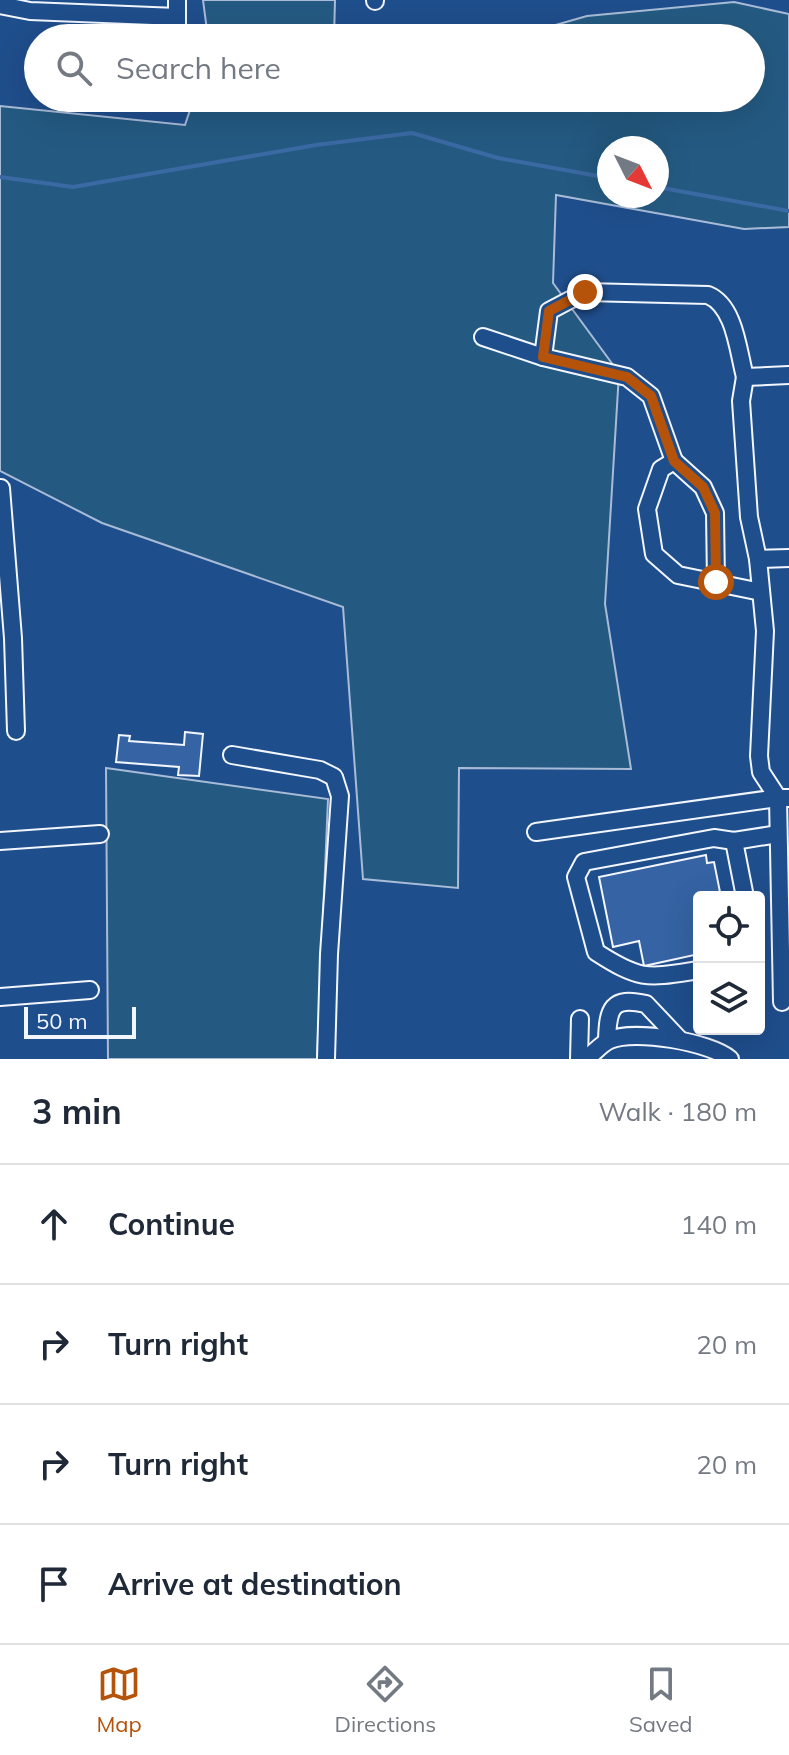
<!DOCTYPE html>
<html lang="en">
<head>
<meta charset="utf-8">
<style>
  :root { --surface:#fff; --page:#f6f6f7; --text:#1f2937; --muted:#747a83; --line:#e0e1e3; --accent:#b45309 }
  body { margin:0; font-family:Mulish,sans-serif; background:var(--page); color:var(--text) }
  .controls { position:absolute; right:24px; bottom:24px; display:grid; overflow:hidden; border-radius:8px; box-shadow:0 8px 32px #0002 }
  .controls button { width:72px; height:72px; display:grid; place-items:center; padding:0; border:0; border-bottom:2px solid var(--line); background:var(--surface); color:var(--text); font:40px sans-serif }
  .compass { position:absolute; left:597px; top:136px; width:72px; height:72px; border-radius:50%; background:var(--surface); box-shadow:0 8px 32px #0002; rotate:132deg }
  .scale { position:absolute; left:24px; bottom:20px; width:112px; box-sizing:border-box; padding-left:8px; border:4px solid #f2f6ff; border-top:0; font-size:22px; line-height:28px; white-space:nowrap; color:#f2f6ff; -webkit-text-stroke:6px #1f4e8c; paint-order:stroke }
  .stop { position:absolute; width:24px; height:24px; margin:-18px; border:6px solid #b45309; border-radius:50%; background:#fff }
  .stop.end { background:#b45309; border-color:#fff; box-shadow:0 2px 8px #0008 }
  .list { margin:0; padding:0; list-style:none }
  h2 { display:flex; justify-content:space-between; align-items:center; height:104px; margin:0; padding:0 32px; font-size:34px }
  h2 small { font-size:26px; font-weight:400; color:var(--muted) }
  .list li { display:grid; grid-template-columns:52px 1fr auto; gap:24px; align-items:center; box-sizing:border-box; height:120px; padding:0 32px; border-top:2px solid var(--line) }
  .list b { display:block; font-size:30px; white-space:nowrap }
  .list em { font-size:26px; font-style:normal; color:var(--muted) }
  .icon { flex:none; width:44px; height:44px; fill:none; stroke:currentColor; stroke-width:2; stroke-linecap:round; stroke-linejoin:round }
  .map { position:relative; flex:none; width:789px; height:1059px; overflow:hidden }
  .search { position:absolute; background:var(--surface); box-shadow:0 8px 32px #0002; left:24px; right:24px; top:24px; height:88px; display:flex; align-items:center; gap:20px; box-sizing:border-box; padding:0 28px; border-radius:44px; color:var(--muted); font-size:30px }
  .sheet { height:584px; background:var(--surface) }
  nav { display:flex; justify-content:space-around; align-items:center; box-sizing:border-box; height:112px; border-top:2px solid var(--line); background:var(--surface); font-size:22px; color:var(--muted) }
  nav a { display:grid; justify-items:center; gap:4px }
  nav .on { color:var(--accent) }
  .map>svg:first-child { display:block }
  .green { fill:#245a82; stroke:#a8bbd7; stroke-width:2; fill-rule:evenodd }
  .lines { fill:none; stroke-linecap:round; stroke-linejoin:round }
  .stream { stroke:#3b69a3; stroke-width:4 }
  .building { fill:#3563a3; stroke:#f2f6ff; stroke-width:2 }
  .minor-casing { stroke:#f2f6ff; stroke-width:20 }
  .minor { stroke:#1f4e8c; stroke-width:16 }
  .route { stroke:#b45309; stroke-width:10 }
</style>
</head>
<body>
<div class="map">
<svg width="789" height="1059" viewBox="0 0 789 1059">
  <rect width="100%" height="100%" fill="#1f4e8c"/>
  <g class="green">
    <path d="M203,0H335L334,38H208Z"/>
    <path d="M734,2L789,14V227L744,229L556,195L553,283L619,373L605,604L631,769L459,768L458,888L363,879L343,607L102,523L0,471V106L185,125L194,98H751V38H510L587,16ZM609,148H657V196H609Z"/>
    <path d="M106,768L328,799L317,1059H108Z"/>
  </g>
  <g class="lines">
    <g class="stream">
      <path d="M0,177L73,187L316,145L412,133L498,158L609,178"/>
      <path d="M657,187L789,211"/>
    </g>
  </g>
  <g class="building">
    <path d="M185,732L203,734L199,776L178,775L179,767L116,762L119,735L130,736L129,741L184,745Z"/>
    <path d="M706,855L707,863L714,862L721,897H699V954L644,966L639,941L613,947L599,877Z"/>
  </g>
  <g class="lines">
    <g class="minor-casing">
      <g id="minor">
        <path d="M375,1V0"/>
        <path d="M0,5L30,11L177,17"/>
        <path d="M177,38V0"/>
        <path d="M177,98V102"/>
        <path d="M483,337L543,357"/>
        <path d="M745,377C738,351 735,306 708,295L585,292L549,311L543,357L627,377L651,396L674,461L661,469L647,509L654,554L678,575L761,592"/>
        <path d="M674,461L703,487L715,513L716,582"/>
        <path d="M1,488L13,638L16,731"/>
        <path d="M758,559L789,558"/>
        <path d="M232,755L320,770L334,777L340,796L329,954L326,1059"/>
        <path d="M536,832L778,798L761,772L759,756L765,631L758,559L749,517L741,401L745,377L789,375"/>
        <path d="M0,841L100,834"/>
        <path d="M734,841L745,897"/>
        <path d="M699,970C647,978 641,981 596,952L576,877L584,862L714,838L734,841L778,834"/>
        <path d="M0,997L90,990"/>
        <path d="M782,1002L778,798H789"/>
        <path d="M607,1040C608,1009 611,996 646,1004L680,1040"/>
        <path d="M579,1059L580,1019"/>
        <path d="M586,1059C593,1054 602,1043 610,1040C634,1029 710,1042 730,1059"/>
      </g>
    </g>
    <use href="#minor" class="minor"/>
  </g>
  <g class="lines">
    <path class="route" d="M585,292L549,311L543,357L627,377L651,396L674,461L703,487L715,513L716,582"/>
  </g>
</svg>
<div class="controls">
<button><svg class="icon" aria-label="locate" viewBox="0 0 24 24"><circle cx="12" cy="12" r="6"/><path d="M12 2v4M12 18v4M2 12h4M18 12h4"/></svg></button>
<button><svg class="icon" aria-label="layers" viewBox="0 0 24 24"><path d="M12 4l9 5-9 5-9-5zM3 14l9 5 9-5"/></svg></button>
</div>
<svg class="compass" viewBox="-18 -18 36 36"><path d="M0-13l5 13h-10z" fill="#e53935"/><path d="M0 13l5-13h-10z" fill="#747a83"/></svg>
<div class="scale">50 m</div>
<div class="stop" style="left:716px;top:582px"></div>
<div class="stop end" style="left:585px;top:292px"></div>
<div class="search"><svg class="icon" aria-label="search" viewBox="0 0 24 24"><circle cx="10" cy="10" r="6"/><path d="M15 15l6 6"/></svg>Search here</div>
</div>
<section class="sheet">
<h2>3 min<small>Walk · 180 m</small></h2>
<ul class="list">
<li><svg class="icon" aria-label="ahead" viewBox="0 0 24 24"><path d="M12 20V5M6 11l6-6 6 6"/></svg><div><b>Continue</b></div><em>140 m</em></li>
<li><svg class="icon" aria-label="right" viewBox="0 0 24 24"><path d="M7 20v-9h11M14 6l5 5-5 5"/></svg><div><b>Turn right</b></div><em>20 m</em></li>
<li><svg class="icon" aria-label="right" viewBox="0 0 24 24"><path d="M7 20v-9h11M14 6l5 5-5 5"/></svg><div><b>Turn right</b></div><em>20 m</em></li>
<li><svg class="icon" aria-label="arrive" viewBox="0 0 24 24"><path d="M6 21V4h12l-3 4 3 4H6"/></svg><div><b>Arrive at destination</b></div></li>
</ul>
</section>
<nav>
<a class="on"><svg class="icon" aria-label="map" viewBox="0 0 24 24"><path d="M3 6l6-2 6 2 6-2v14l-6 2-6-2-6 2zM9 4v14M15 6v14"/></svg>Map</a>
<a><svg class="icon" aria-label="directions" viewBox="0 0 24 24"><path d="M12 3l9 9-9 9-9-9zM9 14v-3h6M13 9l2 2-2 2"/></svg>Directions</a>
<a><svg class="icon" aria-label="saved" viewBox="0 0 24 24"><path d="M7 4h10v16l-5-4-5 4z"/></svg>Saved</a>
</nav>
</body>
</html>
